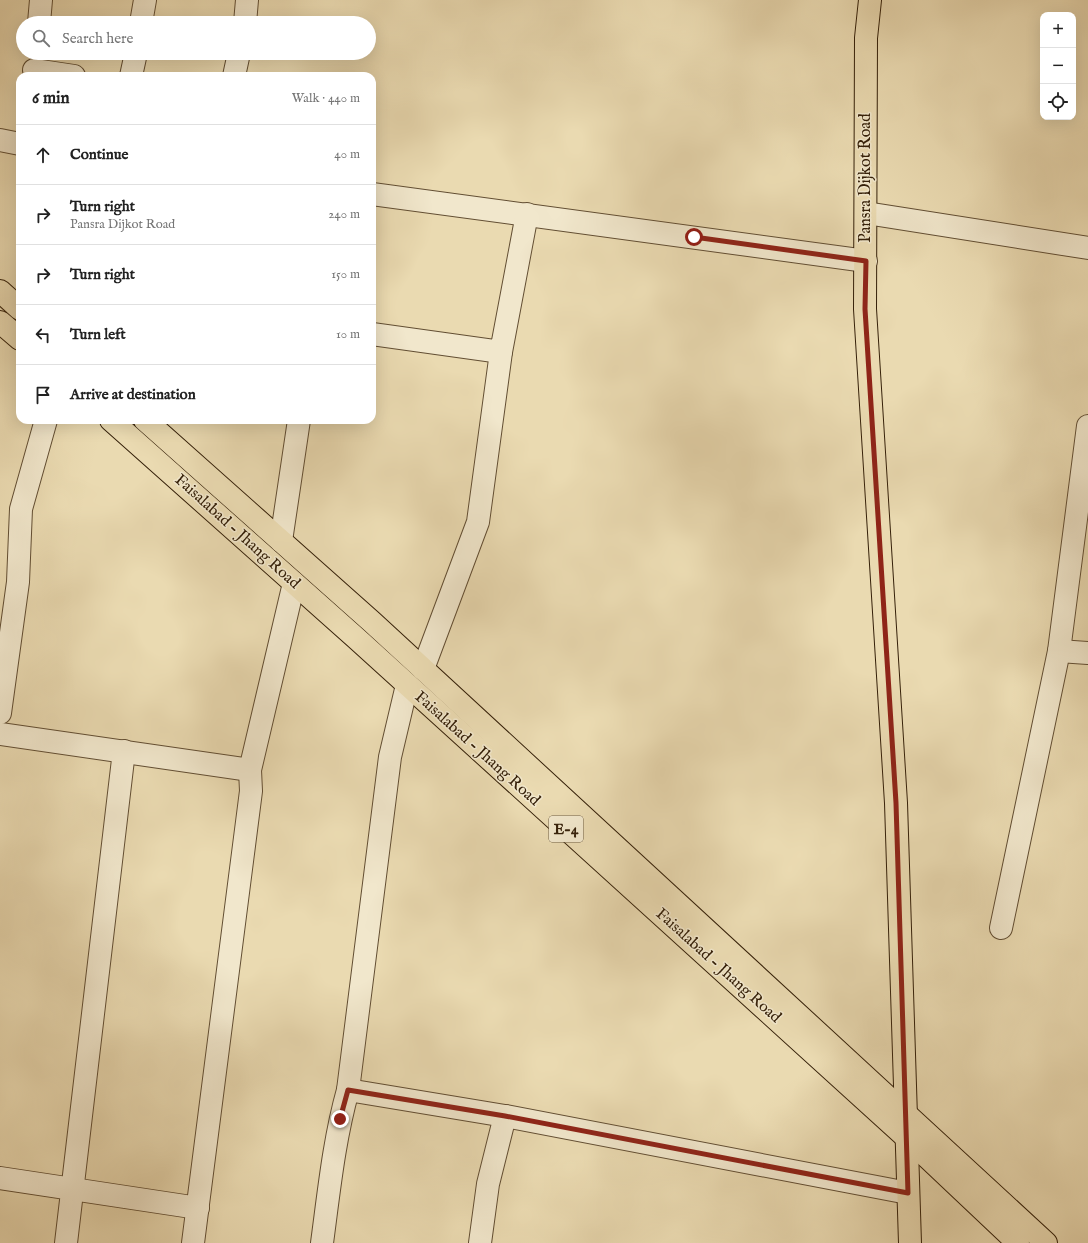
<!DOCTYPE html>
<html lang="en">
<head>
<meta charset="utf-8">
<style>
  :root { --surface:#fff; --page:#f6f6f6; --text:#222; --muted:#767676; --line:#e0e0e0 }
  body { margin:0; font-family:"IM FELL English",serif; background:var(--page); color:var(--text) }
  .controls { position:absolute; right:12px; top:12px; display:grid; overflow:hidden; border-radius:8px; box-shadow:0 4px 16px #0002 }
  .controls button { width:36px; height:36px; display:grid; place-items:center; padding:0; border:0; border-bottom:1px solid var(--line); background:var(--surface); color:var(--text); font:20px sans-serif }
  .stop { position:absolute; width:12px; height:12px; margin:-9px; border:3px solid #8f2418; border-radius:50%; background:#fff }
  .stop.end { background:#8f2418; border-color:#fff; box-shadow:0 1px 4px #0008 }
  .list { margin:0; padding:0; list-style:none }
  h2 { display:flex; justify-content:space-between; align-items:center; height:52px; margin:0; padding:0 16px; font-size:17px }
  h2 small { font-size:13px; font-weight:400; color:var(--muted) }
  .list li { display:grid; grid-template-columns:26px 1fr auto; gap:12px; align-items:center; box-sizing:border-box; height:60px; padding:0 16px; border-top:1px solid var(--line) }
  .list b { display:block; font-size:15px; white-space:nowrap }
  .list p { margin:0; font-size:13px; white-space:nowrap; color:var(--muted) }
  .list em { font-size:13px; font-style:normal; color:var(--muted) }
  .icon { flex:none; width:22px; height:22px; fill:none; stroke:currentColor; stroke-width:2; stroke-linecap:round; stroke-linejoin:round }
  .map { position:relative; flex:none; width:1088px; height:1243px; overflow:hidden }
  .search { position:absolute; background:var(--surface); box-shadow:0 4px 16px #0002; left:16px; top:16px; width:360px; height:44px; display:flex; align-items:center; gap:10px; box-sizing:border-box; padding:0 14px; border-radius:22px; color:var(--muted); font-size:15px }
  .panel { position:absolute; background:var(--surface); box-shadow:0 4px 16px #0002; left:16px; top:72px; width:360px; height:352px; border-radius:12px }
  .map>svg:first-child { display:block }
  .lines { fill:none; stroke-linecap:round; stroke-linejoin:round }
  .minor-casing { stroke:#624e33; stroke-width:24 }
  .major-casing { stroke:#352009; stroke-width:24 }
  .highway-casing { stroke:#352009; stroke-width:24 }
  .minor { stroke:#f1e7cc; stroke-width:22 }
  .major { stroke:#eadab1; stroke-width:22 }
  .highway { stroke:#eadab1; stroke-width:22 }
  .route { stroke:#8f2418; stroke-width:5 }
  .labels { text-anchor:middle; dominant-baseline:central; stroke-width:3; stroke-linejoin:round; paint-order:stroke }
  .shield { fill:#f1e7cc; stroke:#6d5c44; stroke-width:1 }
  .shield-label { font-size:15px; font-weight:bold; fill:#352009 }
  .street-label { font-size:16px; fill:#352009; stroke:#f1e7cc }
</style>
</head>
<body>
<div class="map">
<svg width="1088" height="1243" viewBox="0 0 1088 1243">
  <rect width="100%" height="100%" fill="#eadab1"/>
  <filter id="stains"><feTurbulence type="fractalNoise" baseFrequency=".005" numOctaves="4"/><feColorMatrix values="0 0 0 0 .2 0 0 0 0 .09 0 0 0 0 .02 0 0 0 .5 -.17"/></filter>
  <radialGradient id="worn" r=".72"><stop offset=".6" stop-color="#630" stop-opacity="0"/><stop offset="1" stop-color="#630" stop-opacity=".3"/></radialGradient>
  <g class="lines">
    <g class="minor-casing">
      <g id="minor">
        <path d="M39,23L41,0"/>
        <path d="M141,23L145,0"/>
        <path d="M245,23L247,0"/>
        <path d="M34,70L74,76"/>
        <path d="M131,76L136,53"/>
        <path d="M234,76L239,53"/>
        <path d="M0,140L20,144"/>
        <path d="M372,194L866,261"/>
        <path d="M866,213L1088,248"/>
        <path d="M372,334L501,352L527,214"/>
        <path d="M281,541L299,420"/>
        <path d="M1059,651L1088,653"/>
        <path d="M423,669L478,522L501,352"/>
        <path d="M0,713L18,582L21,509L46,420"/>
        <path d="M0,734L250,770"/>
        <path d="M1001,928L1059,651L1088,426"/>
        <path d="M348,1090L505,1116L908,1193"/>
        <path d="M0,1178L198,1208"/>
        <path d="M66,1243L124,751"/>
        <path d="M193,1243L251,791L250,770L294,583"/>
        <path d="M322,1243C329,1191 334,1140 348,1090L390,757L407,685"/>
        <path d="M480,1243L488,1184L505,1116"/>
      </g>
    </g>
    <g class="major-casing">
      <path id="major" d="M870,0L866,38L865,309L896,803L910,1243"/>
    </g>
    <g class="highway-casing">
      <g id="highway">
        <path d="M0,291L20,309"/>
        <path d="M0,322L20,339"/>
        <path d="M111,420L356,638L906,1137L1018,1243"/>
        <path d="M145,420L372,622L1046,1243"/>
      </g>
    </g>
    <use href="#minor" class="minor"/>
    <use href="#major" class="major"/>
    <use href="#highway" class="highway"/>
  </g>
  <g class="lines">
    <path class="route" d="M340,1119L348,1090L505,1116L908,1193L896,803L865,309L866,261L694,237"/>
  </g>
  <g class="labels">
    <rect class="shield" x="549" y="816" width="34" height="26" rx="3"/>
    <g class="shield-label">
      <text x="566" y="829">E-4</text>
    </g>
    <g class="street-label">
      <text transform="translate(866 178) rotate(-90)">Pansra Dijkot Road</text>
      <text transform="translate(237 532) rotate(42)">Faisalabad - Jhang Road</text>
      <text transform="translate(477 749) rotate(42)">Faisalabad - Jhang Road</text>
      <text transform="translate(718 966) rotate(42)">Faisalabad - Jhang Road</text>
    </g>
  </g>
  <rect width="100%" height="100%" filter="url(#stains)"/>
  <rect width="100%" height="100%" fill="url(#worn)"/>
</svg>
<div class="controls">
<button>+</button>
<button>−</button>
<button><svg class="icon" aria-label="locate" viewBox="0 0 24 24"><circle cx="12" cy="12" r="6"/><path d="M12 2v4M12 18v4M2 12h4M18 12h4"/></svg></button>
</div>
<div class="stop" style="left:694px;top:237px"></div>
<div class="stop end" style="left:340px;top:1119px"></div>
<div class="search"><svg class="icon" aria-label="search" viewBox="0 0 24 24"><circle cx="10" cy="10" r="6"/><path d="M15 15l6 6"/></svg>Search here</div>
<section class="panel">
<h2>6 min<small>Walk · 440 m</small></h2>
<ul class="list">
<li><svg class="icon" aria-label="ahead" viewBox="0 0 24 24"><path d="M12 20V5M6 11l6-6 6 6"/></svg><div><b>Continue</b></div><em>40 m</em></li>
<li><svg class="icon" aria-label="right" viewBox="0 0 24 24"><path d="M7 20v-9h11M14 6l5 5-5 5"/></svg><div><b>Turn right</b><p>Pansra Dijkot Road</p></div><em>240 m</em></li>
<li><svg class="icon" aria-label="right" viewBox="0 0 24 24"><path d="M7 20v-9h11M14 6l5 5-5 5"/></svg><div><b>Turn right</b></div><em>150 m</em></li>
<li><svg class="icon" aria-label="left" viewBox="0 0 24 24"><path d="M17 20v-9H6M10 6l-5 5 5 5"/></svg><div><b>Turn left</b></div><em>10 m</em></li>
<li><svg class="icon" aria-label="arrive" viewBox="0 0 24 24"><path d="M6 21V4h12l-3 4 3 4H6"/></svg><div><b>Arrive at destination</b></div></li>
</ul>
</section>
</div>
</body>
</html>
